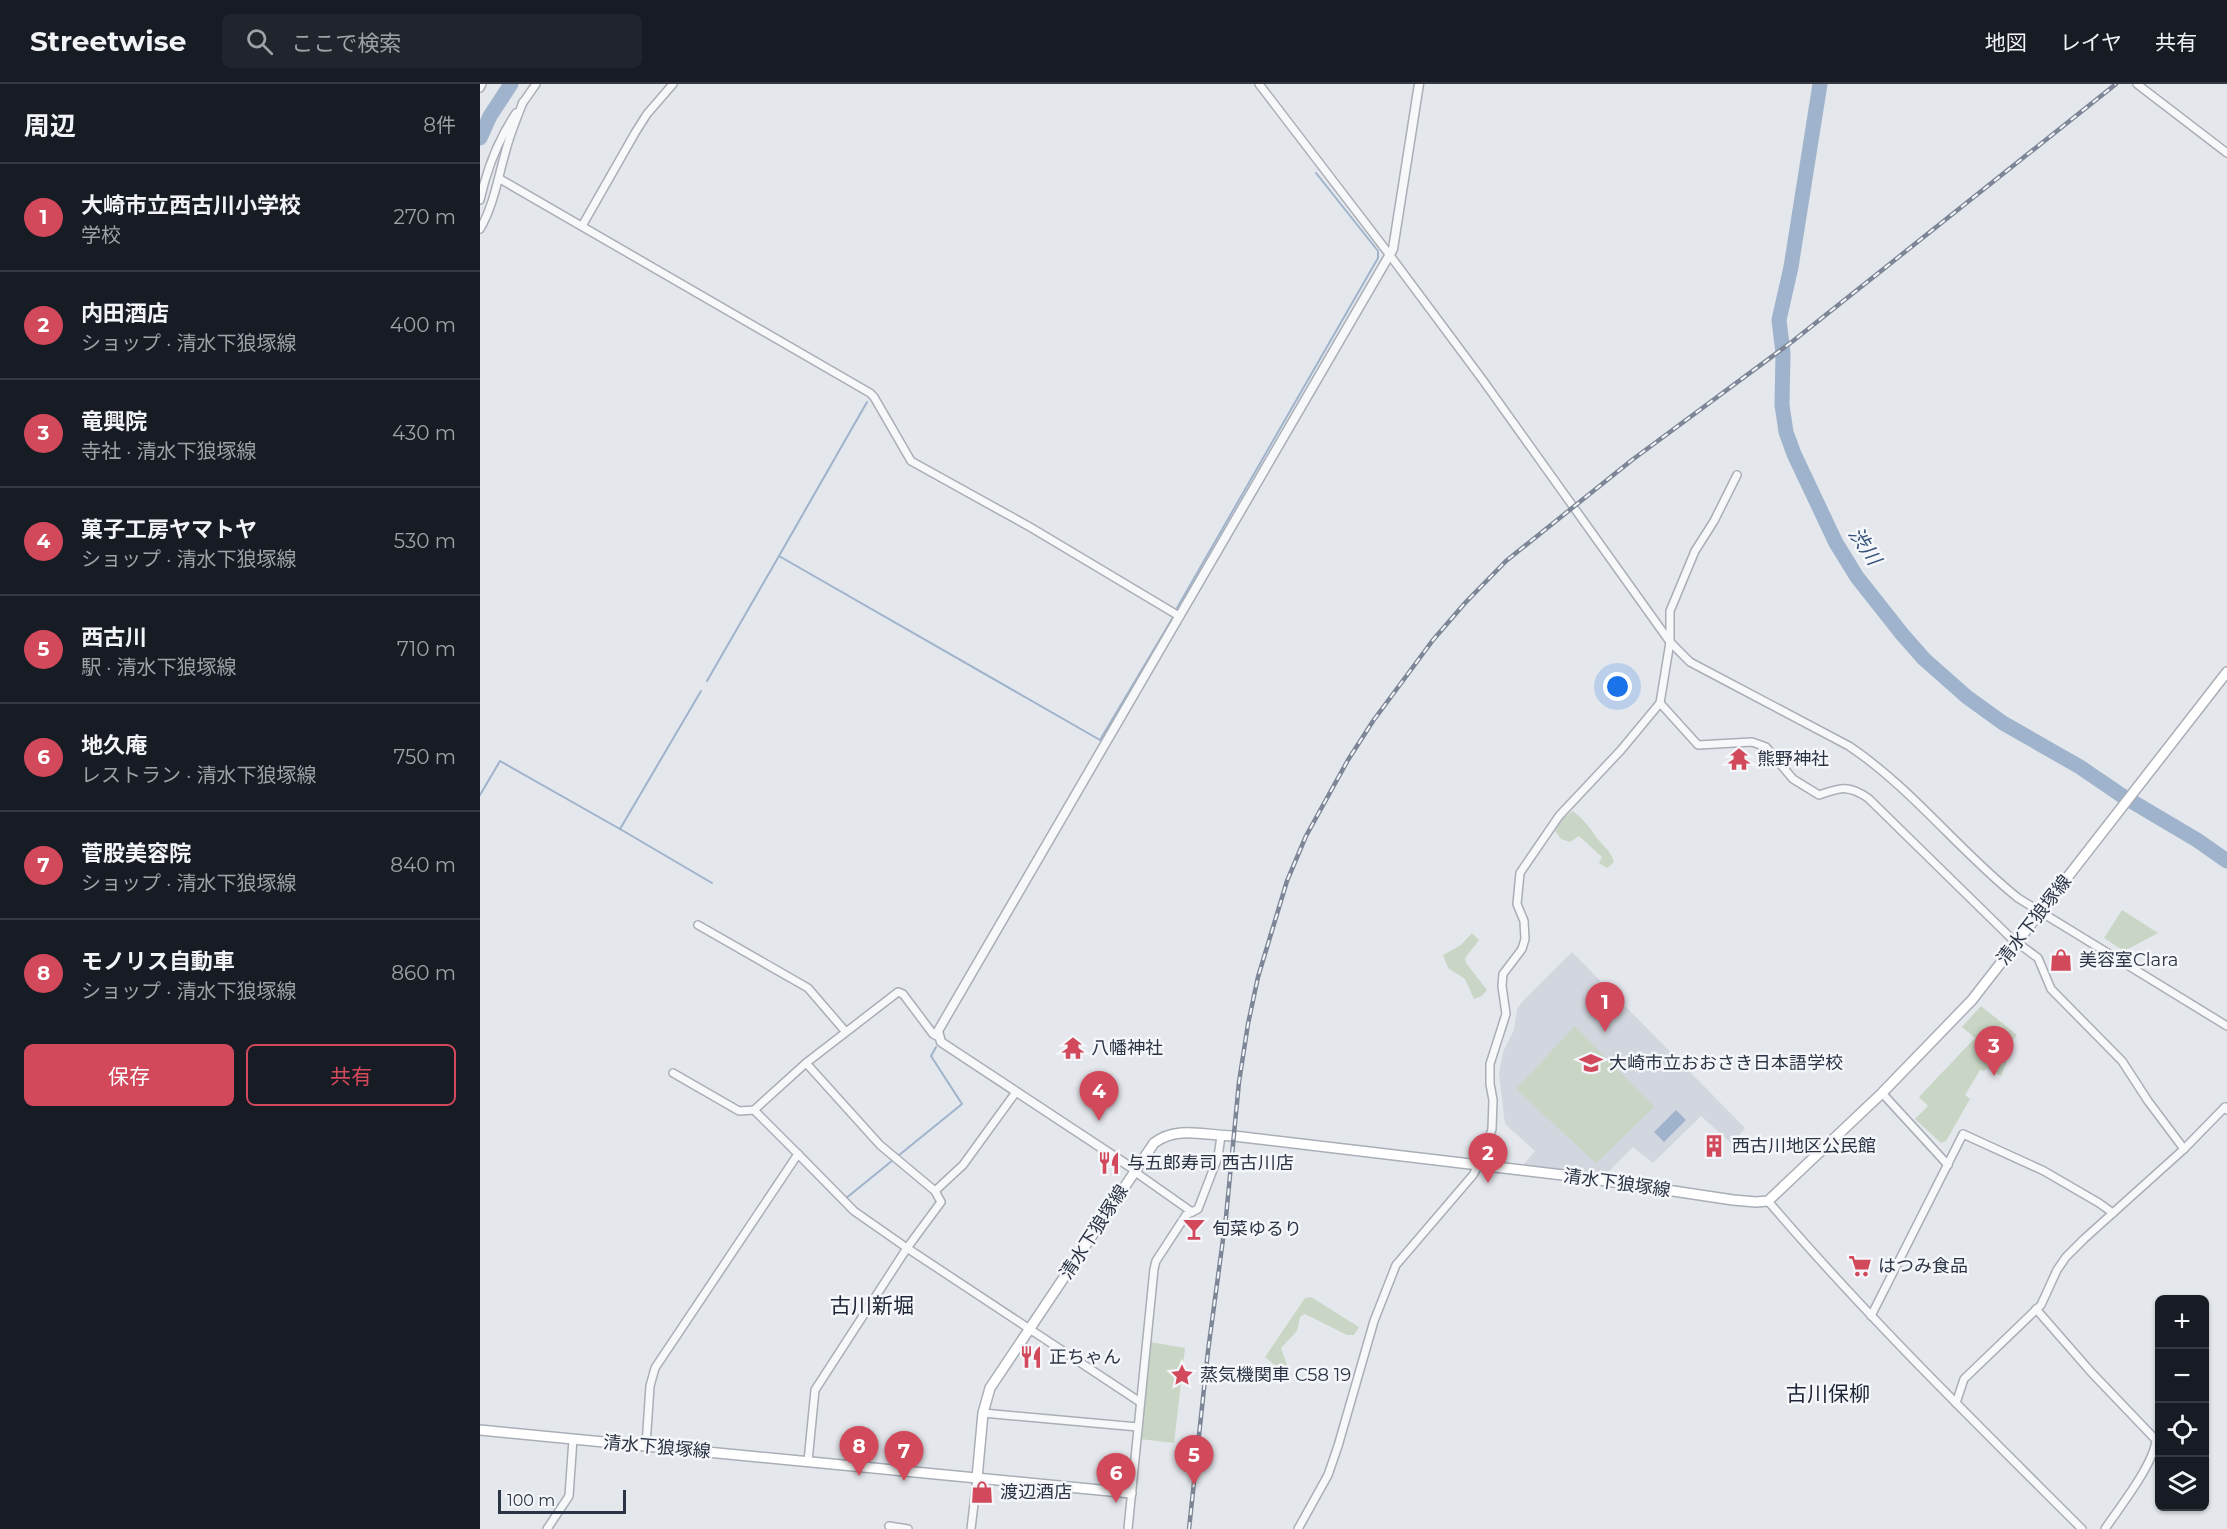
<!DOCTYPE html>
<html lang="ja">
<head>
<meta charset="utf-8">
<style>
  :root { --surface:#171b24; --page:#20242c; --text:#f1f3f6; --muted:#9ea1a6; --line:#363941; --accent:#d1495b }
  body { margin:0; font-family:Montserrat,"Noto Sans JP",sans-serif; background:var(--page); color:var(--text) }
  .controls { position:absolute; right:18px; bottom:18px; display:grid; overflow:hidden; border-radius:9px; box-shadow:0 2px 4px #0004 }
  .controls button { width:54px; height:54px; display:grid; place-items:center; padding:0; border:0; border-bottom:2px solid var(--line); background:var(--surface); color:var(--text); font:30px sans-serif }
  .scale { position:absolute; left:18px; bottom:15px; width:128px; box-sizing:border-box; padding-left:6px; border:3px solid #2b3445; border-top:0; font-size:16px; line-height:21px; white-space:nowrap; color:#2b3445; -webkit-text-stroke:4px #f4f6f9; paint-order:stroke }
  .you { position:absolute; left:1138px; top:603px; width:21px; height:21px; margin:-15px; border:4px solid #fff; border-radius:50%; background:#1a73e8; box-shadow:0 0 0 9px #1a73e833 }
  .badge { display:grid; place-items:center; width:39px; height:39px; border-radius:50%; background:var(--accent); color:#fff; font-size:20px; font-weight:700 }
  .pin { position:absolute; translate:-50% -50px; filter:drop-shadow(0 2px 3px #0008) }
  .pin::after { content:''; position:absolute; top:32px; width:21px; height:18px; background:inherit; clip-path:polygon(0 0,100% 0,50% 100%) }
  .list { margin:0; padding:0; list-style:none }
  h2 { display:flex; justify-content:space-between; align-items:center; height:78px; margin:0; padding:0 24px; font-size:26px }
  h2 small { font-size:20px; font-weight:400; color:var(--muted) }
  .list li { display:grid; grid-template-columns:39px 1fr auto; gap:18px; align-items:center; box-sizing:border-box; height:108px; padding:0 24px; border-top:2px solid var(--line) }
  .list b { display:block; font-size:22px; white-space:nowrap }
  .list p { margin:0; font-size:20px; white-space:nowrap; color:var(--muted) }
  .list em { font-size:20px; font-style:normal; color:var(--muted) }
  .actions { display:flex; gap:12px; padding:18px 24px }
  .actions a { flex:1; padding:14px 0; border:2px solid var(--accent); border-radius:9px; text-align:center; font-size:21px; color:var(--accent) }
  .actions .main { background:var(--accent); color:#fff }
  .icon { flex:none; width:33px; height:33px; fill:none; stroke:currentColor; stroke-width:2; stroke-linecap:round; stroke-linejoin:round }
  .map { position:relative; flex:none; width:1747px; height:1445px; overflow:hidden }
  header { display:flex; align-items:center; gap:36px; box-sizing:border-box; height:84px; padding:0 30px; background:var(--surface); border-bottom:2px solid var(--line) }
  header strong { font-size:28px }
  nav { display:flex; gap:33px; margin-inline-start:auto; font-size:21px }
  .search { width:420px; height:54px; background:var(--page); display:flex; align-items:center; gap:15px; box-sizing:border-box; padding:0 21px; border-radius:9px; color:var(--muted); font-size:22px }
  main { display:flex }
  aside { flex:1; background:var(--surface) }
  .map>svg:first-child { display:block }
  .built { fill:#d2d6de }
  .green { fill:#c9d6c5 }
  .water { fill:#9fb4cc }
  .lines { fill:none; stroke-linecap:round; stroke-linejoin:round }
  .stream { stroke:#9fb4cc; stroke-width:2 }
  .river { stroke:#9fb4cc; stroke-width:15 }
  .minor-casing { stroke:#a9aeb7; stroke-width:10 }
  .tertiary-casing { stroke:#a9aeb7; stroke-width:11 }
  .secondary-casing { stroke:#a9aeb7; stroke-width:12 }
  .minor { stroke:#f7f8fa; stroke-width:7 }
  .tertiary { stroke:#f7f8fa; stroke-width:8 }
  .secondary { stroke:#fff; stroke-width:9 }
  .rail-casing { stroke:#7d8696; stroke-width:4.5 }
  .rail { stroke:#f4f6f9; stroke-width:2; stroke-dasharray:7; stroke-linecap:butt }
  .labels { text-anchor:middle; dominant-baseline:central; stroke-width:5; stroke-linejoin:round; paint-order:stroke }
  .poi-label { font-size:18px; fill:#2b3445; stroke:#f4f6f9; text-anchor:start }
  .street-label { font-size:18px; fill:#2b3445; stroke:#f4f6f9 }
  .water-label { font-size:20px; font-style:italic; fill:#34527a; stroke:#f4f6f9 }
  .quarter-label { font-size:21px; fill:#1d2536; stroke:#f4f6f9 }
</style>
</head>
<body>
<header>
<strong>Streetwise</strong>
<div class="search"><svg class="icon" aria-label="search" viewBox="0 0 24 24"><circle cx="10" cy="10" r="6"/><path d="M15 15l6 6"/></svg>ここで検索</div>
<nav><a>地図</a><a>レイヤ</a><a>共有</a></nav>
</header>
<main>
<aside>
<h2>周辺<small>8件</small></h2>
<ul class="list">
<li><span class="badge">1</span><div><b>大崎市立西古川小学校</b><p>学校</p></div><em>270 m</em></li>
<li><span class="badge">2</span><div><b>内田酒店</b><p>ショップ · 清水下狼塚線</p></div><em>400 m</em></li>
<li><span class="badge">3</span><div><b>竜興院</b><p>寺社 · 清水下狼塚線</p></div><em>430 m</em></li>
<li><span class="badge">4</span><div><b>菓子工房ヤマトヤ</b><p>ショップ · 清水下狼塚線</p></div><em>530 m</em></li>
<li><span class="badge">5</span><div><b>西古川</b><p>駅 · 清水下狼塚線</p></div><em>710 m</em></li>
<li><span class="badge">6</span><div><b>地久庵</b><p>レストラン · 清水下狼塚線</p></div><em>750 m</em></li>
<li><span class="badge">7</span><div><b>菅股美容院</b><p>ショップ · 清水下狼塚線</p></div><em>840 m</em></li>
<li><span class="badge">8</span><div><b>モノリス自動車</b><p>ショップ · 清水下狼塚線</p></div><em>860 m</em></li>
</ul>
<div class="actions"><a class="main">保存</a><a>共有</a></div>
</aside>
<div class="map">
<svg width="1747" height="1445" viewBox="0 0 1747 1445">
  <rect width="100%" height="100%" fill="#e4e7ec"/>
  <path class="built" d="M1092,868L1265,1044L1252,1060L1221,1032L1173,1079L1153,1063L1124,1092L1043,1081L1055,1067L1025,1040L1019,989L1023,968L1034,946L1037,925L1043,917Z"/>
  <g class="green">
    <path d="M1093,727C1105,737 1108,741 1116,753C1123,762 1131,767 1134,778L1127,784L1119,779L1122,773L1099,752L1090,758L1081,755L1075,747L1082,735Z"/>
    <path d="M1642,826L1678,849L1644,867L1624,854Z"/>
    <path d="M992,849L999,856L985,874L986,879L1007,906L1002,912L994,915L985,895L968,884L963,871L981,861Z"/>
    <path d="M1501,922L1537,951L1521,971L1527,978L1521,992L1507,984L1504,987L1500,986L1485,1011L1490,1015L1466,1057L1461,1059L1435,1035L1448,1022L1439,1013L1495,954L1482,943Z"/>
    <path d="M1095,942L1174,1023L1116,1079L1036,1005Z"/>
    <path d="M831,1213L879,1243L874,1251H867L825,1230L820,1233L817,1247L801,1264L807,1281L805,1286L802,1287L785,1273L825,1214Z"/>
    <path d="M670,1258L705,1264L694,1359L660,1355Z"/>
  </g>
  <path class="water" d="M1196,1026L1206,1036L1184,1058L1174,1048Z"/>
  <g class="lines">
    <g class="stream">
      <path d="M299,472L387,318"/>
      <path d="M697,524L898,174V167L836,89"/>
      <path d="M227,597L299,472L620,656L692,535"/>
      <path d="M0,711L20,677L140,745L221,607"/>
      <path d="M140,745L232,799"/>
      <path d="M365,1115L482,1020L451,972L456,963"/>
    </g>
    <g class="river">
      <path d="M1340,0L1311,183L1299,236L1303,269L1302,321L1306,348L1314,370L1356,459L1377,493L1422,550L1444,575L1487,613L1523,639L1600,683L1641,711L1717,756L1747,777"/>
      <path d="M0,54L10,32L31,0"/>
    </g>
    <g class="minor-casing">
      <g id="minor">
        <path d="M779,0L909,170L1002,295L1190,558L1210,578L1369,662C1433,705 1479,767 1538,814L1747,942"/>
        <path d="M1657,0L1747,69"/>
        <path d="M0,4L2,0"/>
        <path d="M42,20L56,0"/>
        <path d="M20,95L390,309L394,313L431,377L550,443L699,532"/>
        <path d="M0,116C7,84 18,56 36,29"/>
        <path d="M102,142L155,49L167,30L193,0"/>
        <path d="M0,145C14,121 18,93 26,66C30,50 37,34 43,18"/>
        <path d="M1180,619L1218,661L1272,658L1286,663L1313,695L1339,711C1360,704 1368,700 1388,714L1531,854L1558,874L1571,905L1642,977L1668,1017L1704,1065"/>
        <path d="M218,841L328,904L365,947"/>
        <path d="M326,979L400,1061L455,1107L461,1118L427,1164L660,1318"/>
        <path d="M193,989L259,1027L274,1026L326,979L418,908L423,910L453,950L459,953"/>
        <path d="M1402,1009L1468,1081"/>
        <path d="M274,1026L318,1070"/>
        <path d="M655,1086L658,1090L712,1128"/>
        <path d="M455,1107L483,1081L536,1008"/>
        <path d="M1288,1117C1386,1232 1495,1338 1602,1445"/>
        <path d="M1556,1225L1611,1288L1676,1356C1674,1380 1639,1424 1625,1445"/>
        <path d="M1391,1232L1483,1050L1564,1087L1619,1119L1633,1129"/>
        <path d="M1476,1319L1484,1295L1561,1221L1577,1186L1586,1173L1604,1155L1704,1065L1745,1023L1747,1026"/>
        <path d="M503,1329L658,1343"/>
        <path d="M166,1361L170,1302L175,1284L318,1070L374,1127L427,1164L335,1306L328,1377"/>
        <path d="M409,1442L428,1445"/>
        <path d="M67,1445L89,1412L93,1355"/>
        <path d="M491,1445L497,1394"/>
        <path d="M648,1445L674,1185L676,1177L706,1131L718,1125L738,1073L741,1052"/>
        <path d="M818,1445L848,1391L858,1362L894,1237L916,1181L993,1091L998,1082L995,1076L1009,1054L1012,1045L1013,1016L1010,1000V980L1026,930L1022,902L1023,890L1042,865L1045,855L1044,837L1037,820L1040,789L1079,732L1141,666L1180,619L1190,558V527L1215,467L1234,437L1257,391"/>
      </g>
    </g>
    <g class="tertiary-casing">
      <path id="tertiary" d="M655,1086L461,958L458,947L913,165L939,0"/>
    </g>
    <g class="secondary-casing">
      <g id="secondary">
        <path d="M0,1346L651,1409"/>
        <path d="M497,1394L503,1329L510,1304L674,1059C697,1041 727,1052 754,1052L1100,1093L1253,1116L1276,1118L1288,1117L1402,1009L1492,916L1747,588"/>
      </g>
    </g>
    <use href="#minor" class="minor"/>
    <use href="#tertiary" class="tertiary"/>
    <use href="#secondary" class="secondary"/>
    <g class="rail-casing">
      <path id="rail" d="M709,1445L728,1267L746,1133L759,998L768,940L778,893L807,797L826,752L868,676L893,637L953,556L985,519L1026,477L1152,376L1313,257L1636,0"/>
    </g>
    <use href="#rail" class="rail"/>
  </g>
  <defs>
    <g id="temple-bare" transform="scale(1.8)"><path d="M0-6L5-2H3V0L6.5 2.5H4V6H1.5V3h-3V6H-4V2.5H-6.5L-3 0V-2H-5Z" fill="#d1495b" stroke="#f4f6f9" stroke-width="2.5" paint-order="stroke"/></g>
    <g id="shop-bare" transform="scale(1.8)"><path d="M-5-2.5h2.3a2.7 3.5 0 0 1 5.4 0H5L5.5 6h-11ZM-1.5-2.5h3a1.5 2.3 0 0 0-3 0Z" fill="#d1495b" stroke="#f4f6f9" stroke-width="2.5" paint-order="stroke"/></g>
    <g id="school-bare" transform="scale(1.8)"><path d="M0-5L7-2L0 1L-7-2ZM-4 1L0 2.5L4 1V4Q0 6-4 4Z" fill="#d1495b" stroke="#f4f6f9" stroke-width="2.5" paint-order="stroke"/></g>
    <g id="building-bare" transform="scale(1.8)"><path d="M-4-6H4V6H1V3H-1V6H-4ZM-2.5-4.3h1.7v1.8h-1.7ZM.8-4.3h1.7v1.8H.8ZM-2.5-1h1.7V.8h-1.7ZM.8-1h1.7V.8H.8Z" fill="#d1495b" stroke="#f4f6f9" stroke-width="2.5" paint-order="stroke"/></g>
    <g id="restaurant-bare" transform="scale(1.8)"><path d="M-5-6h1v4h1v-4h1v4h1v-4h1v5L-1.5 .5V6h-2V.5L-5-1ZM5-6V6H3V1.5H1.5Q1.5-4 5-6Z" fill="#d1495b" stroke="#f4f6f9" stroke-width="2.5" paint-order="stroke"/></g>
    <g id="bar-bare" transform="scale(1.8)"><path d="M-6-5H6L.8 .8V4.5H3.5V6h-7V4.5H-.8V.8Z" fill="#d1495b" stroke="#f4f6f9" stroke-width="2.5" paint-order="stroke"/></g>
    <g id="supermarket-bare" transform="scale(1.8)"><path d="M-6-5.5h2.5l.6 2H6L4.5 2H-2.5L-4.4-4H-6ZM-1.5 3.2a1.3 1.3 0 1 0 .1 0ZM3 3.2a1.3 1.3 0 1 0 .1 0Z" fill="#d1495b" stroke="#f4f6f9" stroke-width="2.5" paint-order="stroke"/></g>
    <g id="sight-bare" transform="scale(1.8)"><path d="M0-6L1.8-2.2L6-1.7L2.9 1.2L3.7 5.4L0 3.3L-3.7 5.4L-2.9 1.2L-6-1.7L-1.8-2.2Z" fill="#d1495b" stroke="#f4f6f9" stroke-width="2.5" paint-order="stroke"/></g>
  </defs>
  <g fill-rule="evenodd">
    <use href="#temple-bare" x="1259" y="675"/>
    <use href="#shop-bare" x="1581" y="876"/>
    <use href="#temple-bare" x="593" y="964"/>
    <use href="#school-bare" x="1111" y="979"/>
    <use href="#building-bare" x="1234" y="1062"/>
    <use href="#restaurant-bare" x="629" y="1079"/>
    <use href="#bar-bare" x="714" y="1145"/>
    <use href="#supermarket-bare" x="1380" y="1182"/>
    <use href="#restaurant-bare" x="551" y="1273"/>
    <use href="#sight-bare" x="702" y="1291"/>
    <use href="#shop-bare" x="502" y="1408"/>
  </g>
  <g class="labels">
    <g class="poi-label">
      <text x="1277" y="675">熊野神社</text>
      <text x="1599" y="876">美容室Clara</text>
      <text x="611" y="964">八幡神社</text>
      <text x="1129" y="979">大崎市立おおさき日本語学校</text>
      <text x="1252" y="1062">西古川地区公民館</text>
      <text x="647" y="1079">与五郎寿司 西古川店</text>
      <text x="732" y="1145">旬菜ゆるり</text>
      <text x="1398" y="1182">はつみ食品</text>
      <text x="569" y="1273">正ちゃん</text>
      <text x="720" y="1291">蒸気機関車 C58 19</text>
      <text x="520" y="1408">渡辺酒店</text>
    </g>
    <g class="street-label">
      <text transform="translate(1554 836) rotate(-52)">清水下狼塚線</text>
      <text transform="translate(1137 1099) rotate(8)">清水下狼塚線</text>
      <text transform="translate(614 1148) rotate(-57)">清水下狼塚線</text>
      <text transform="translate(177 1363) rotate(5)">清水下狼塚線</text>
    </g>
    <g class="water-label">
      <text transform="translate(1385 462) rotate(56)">渋川</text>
    </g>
    <g class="quarter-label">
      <text x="392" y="1221">古川新堀</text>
      <text x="1348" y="1309">古川保柳</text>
    </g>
  </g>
</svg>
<div class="controls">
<button>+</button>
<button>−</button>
<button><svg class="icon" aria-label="locate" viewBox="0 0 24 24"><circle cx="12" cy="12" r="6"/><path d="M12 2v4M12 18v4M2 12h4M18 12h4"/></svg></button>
<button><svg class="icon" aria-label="layers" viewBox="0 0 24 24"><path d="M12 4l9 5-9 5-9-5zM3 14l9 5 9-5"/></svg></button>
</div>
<div class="scale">100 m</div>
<div class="you"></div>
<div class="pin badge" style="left:1125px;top:948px">1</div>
<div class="pin badge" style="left:1008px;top:1099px">2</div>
<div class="pin badge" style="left:1514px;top:992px">3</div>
<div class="pin badge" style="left:619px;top:1037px">4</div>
<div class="pin badge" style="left:714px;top:1401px">5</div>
<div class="pin badge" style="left:636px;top:1419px">6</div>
<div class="pin badge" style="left:424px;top:1397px">7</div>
<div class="pin badge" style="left:379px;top:1392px">8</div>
</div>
</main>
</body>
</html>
